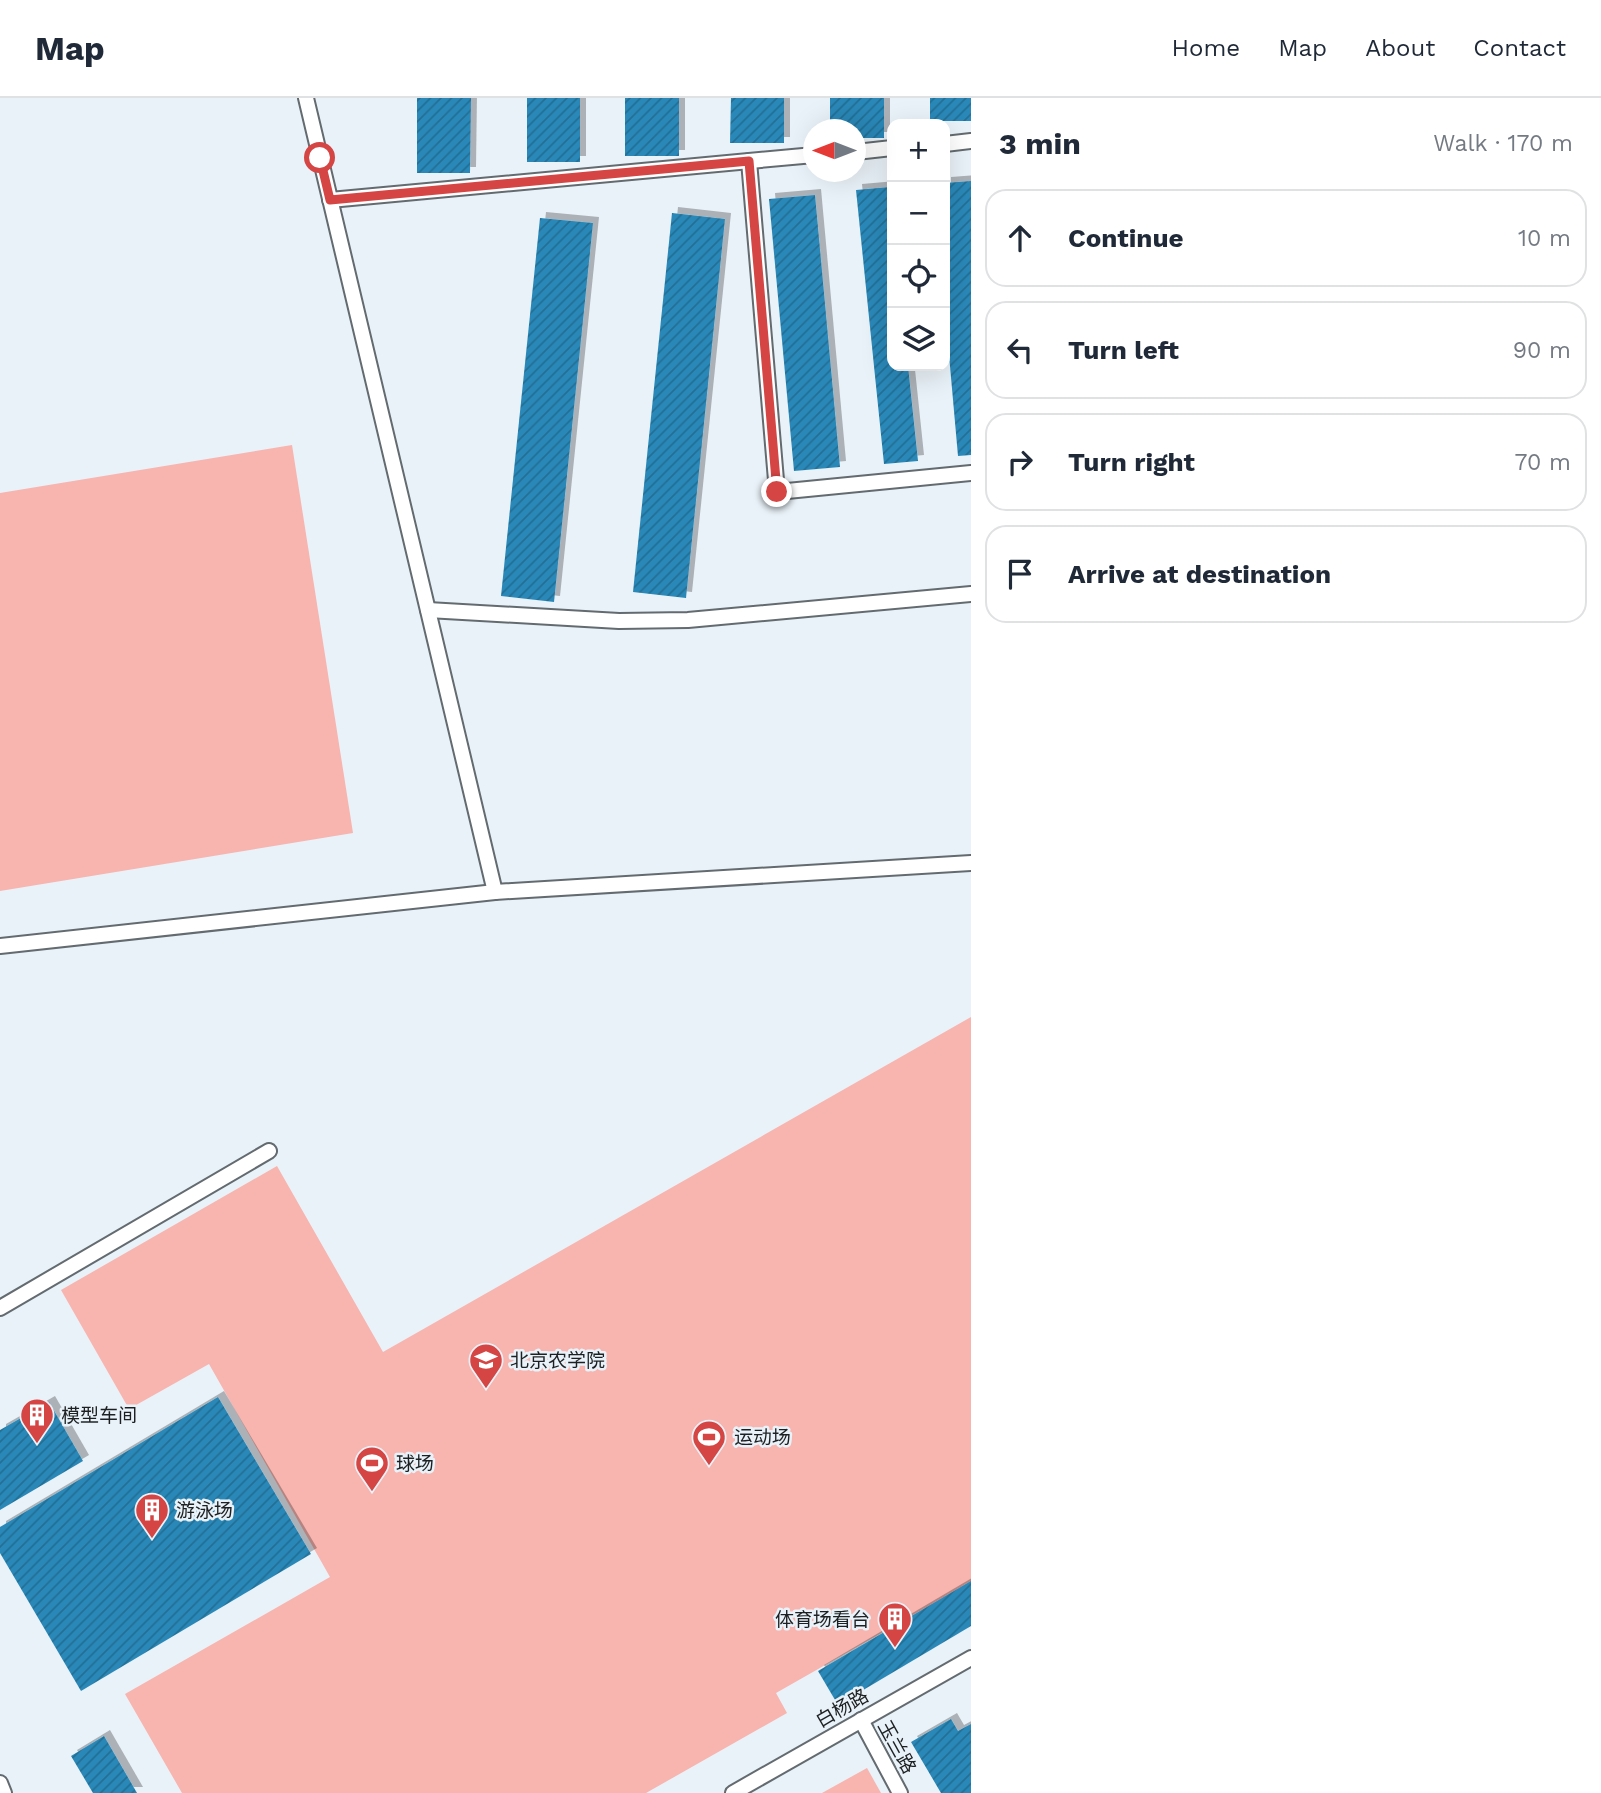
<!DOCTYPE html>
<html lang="en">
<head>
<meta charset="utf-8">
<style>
  :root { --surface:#fff; --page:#f2f2f3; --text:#1f2937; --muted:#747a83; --line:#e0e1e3 }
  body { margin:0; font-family:"Work Sans","Noto Sans SC",sans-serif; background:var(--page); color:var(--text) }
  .controls { position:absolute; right:21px; top:21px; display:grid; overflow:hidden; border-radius:14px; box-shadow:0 7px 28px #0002 }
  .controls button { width:63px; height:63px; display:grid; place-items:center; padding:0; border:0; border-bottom:2px solid var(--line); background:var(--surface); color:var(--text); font:35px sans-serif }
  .compass { position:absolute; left:803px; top:21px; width:63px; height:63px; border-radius:50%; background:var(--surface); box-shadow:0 7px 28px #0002; rotate:270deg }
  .stop { position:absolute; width:21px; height:21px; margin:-16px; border:5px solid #d44544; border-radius:50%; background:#fff }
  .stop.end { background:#d44544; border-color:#fff; box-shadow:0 2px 7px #0008 }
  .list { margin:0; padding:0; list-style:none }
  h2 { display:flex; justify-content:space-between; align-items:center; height:91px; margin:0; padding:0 28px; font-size:30px }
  h2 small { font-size:23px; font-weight:400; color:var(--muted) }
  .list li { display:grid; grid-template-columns:46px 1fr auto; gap:21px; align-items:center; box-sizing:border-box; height:98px; margin:0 14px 14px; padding:0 14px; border:2px solid var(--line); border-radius:21px }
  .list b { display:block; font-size:26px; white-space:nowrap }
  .list em { font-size:23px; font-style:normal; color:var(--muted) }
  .icon { flex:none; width:38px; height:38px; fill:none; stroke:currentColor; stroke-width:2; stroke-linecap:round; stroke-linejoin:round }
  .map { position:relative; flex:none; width:971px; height:1695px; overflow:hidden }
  header { display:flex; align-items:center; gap:42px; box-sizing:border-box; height:98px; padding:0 35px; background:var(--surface); border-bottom:2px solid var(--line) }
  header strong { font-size:33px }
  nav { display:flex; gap:38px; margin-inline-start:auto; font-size:24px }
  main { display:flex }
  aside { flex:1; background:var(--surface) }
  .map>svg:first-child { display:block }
  .pitch { fill:#f8b4ae }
  .building { fill:url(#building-hatch); filter:url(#shadow) }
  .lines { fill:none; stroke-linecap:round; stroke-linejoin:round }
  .lane-casing { stroke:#636b70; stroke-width:18 }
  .lane { stroke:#fff; stroke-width:14 }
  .route { stroke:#d44544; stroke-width:9 }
  .labels { text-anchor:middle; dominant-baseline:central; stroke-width:5; stroke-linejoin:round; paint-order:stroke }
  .poi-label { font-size:19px; fill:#1d2022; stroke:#e9f2f8; text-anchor:start }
  .street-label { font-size:19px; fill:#1d2022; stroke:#e9f2f8 }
</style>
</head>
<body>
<header>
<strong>Map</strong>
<nav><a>Home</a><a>Map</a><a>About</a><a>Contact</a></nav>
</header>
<main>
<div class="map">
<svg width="971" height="1695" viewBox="0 0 971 1695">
  <defs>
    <pattern id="building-hatch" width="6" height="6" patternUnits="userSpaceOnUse" patternTransform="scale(1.75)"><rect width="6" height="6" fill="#2a88b8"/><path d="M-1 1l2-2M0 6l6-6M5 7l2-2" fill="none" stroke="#236f95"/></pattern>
    <filter id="shadow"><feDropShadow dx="6" dy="-6" stdDeviation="0" flood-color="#0004"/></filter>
  </defs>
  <rect width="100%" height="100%" fill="#e9f2f8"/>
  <g class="pitch">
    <path d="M292,347L353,735L0,793V395Z"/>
    <path d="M971,919V1484L776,1595L787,1615L646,1695H182L125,1596L330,1479L209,1266L129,1311L61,1192L277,1068L383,1254Z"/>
    <path d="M867,1670L881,1695H822Z"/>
  </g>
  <g class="building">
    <path d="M417,0H471L470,75H417Z"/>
    <rect x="527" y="0" width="53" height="64"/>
    <rect x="625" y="0" width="54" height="58"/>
    <path d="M731,0H784V45H730Z"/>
    <path d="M830,0H884V40H856V32H830Z"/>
    <rect x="930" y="0" width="41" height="23"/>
    <path d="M971,83V357L958,358L945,212V85Z"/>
    <path d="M890,89L892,268H908L918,363L884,366L856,92Z"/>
    <path d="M815,97L840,369L794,373L769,101Z"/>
    <path d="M672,115L725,121L686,500L633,494Z"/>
    <path d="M540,120L593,125L554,504L501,498Z"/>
    <path d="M218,1299L311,1456L81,1593L0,1455V1429Z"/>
    <path d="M49,1304L83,1363L0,1412V1332Z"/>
    <path d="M971,1483V1528L838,1607L818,1573Z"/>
    <path d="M951,1621L958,1633L971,1626V1695H941L911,1644Z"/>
    <path d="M104,1638L137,1695H93L71,1658Z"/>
  </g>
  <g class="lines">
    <g class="lane-casing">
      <g id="lane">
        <path d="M306,0L495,794"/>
        <path d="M945,46L971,43"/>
        <path d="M856,54L892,50"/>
        <path d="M749,63L777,394L971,375"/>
        <path d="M330,102L814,57"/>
        <path d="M428,512L619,523L688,522L971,496"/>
        <path d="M0,848L495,794L971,765"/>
        <path d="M0,1210L269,1053"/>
        <path d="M861,1622L900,1695"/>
        <path d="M0,1685L4,1695"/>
        <path d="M733,1695L971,1560"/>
      </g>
    </g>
    <use href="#lane" class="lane"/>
  </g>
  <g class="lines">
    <path class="route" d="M320,60L330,102L749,63L777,394"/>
  </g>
  <defs>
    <g id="university-pin" transform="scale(1.75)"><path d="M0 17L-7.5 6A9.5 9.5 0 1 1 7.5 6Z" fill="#d44544" stroke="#e9f2f8"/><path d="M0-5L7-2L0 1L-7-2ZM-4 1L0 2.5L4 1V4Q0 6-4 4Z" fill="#fff"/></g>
    <g id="building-pin" transform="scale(1.75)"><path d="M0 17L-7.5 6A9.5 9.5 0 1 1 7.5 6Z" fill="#d44544" stroke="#e9f2f8"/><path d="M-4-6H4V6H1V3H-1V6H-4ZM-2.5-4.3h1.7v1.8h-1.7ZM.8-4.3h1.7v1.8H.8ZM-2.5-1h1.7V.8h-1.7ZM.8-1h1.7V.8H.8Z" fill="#fff"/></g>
    <g id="stadium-pin" transform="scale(1.75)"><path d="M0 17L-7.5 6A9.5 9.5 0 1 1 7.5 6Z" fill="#d44544" stroke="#e9f2f8"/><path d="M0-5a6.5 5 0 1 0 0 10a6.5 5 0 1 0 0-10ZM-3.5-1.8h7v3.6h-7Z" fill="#fff"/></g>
  </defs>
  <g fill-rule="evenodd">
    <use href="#university-pin" x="486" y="1262"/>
    <use href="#building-pin" x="37" y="1317"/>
    <use href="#stadium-pin" x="709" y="1339"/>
    <use href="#stadium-pin" x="372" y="1365"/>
    <use href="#building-pin" x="152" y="1412"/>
    <use href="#building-pin" x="895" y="1521"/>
  </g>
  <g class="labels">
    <g class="poi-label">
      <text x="510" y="1262">北京农学院</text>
      <text x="61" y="1317">模型车间</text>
      <text x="734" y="1339">运动场</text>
      <text x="396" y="1365">球场</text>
      <text x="176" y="1412">游泳场</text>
      <text x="870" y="1521" text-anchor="end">体育场看台</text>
    </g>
    <g class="street-label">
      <text transform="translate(842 1610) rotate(-30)">白杨路</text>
      <text transform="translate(897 1649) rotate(61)">玉兰路</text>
    </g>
  </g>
</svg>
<div class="controls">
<button>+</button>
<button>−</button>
<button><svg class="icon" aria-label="locate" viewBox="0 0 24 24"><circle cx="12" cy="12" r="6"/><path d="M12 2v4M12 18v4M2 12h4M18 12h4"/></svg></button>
<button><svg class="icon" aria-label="layers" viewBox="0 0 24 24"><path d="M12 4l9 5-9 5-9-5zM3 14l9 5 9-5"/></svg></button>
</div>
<svg class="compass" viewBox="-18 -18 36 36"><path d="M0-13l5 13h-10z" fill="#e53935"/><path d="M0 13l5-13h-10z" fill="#747a83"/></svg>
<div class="stop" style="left:320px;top:60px"></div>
<div class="stop end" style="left:777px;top:394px"></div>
</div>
<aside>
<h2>3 min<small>Walk · 170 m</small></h2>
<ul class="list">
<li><svg class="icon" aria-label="ahead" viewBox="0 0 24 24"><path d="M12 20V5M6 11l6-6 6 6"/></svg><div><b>Continue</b></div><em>10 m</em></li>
<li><svg class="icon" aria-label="left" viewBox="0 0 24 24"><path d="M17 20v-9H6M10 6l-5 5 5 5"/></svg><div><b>Turn left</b></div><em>90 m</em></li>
<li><svg class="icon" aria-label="right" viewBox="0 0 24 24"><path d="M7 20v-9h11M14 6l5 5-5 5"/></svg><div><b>Turn right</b></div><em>70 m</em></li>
<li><svg class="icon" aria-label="arrive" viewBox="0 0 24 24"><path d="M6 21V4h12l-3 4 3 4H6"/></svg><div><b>Arrive at destination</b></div></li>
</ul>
</aside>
</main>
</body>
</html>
